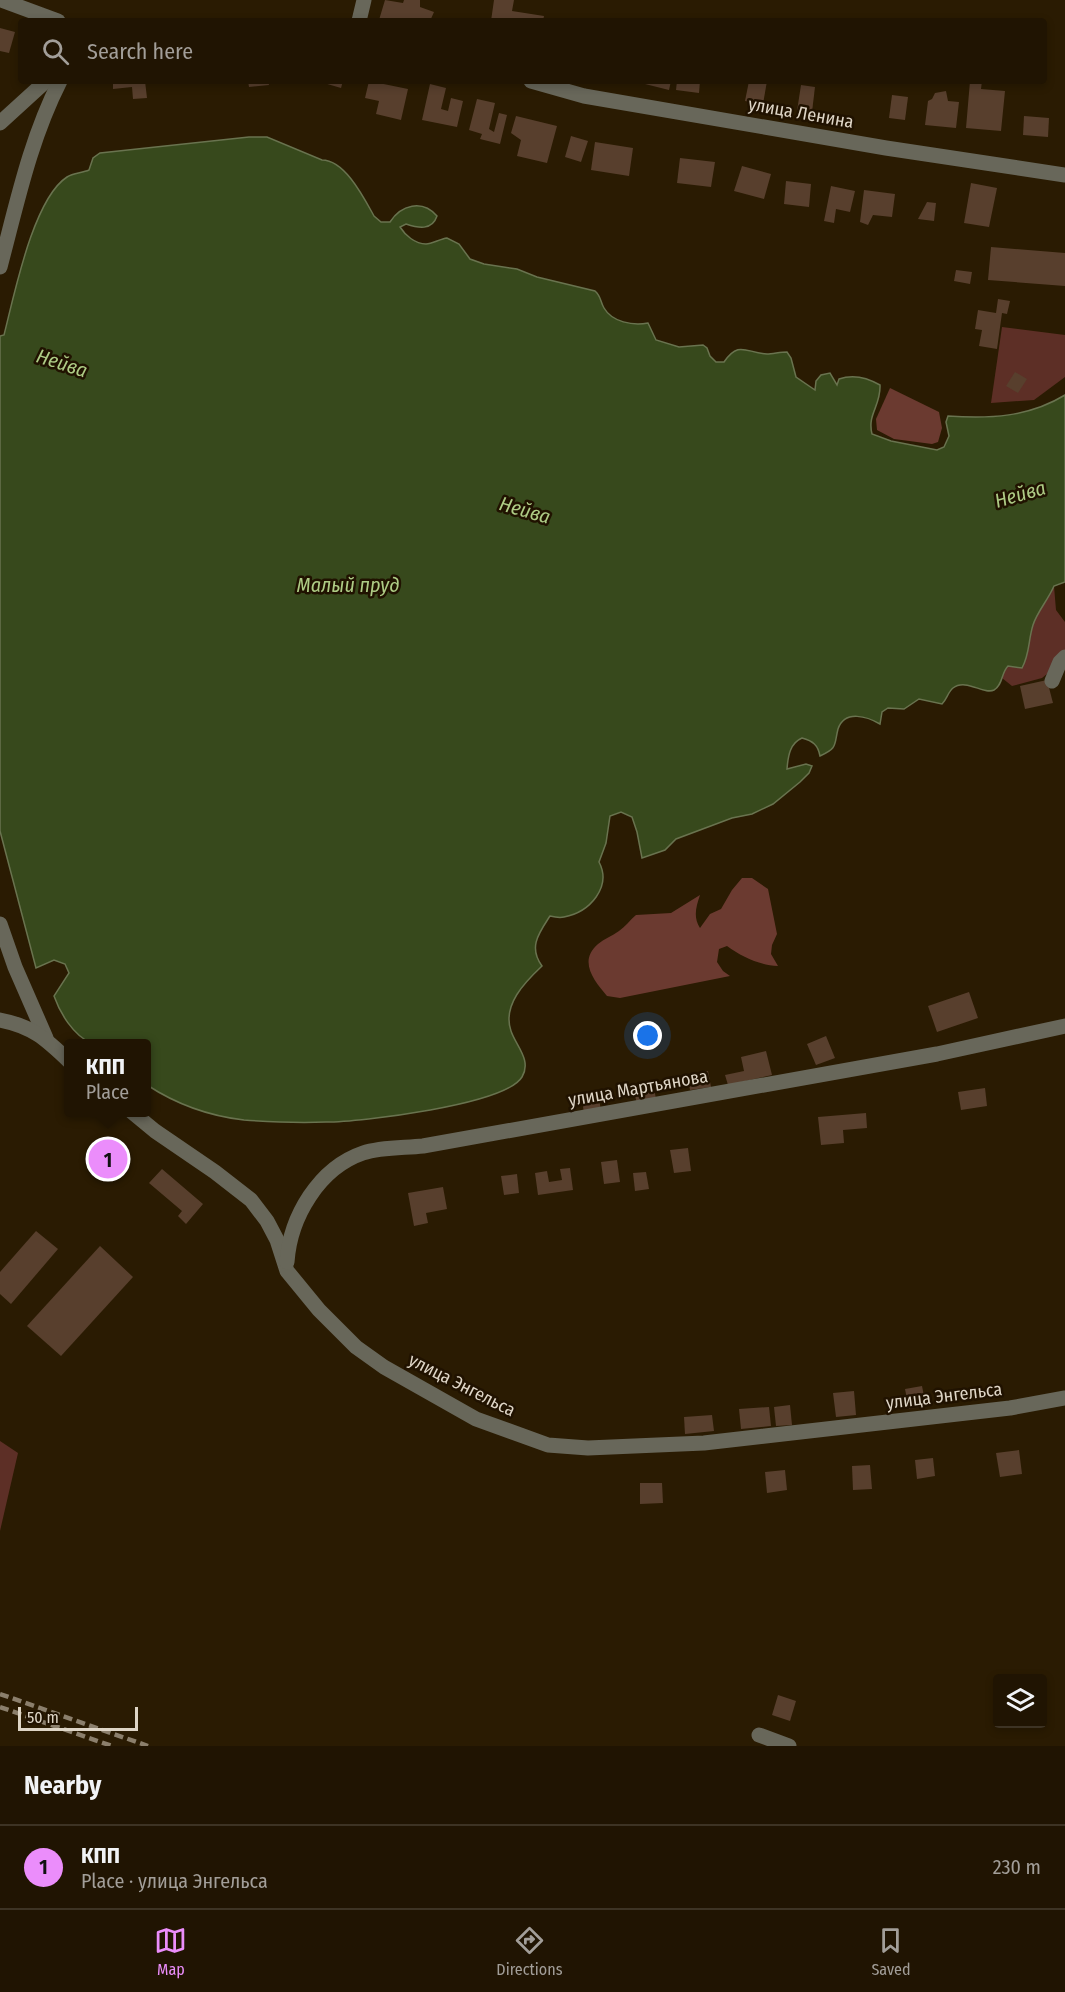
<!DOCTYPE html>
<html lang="en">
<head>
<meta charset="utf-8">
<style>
  :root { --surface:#201402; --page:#281d0c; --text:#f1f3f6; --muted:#a29e99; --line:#3d3324; --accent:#eb8dfb }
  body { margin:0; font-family:"Fira Sans Condensed",sans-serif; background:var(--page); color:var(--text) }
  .controls { position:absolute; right:18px; bottom:18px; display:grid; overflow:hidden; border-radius:6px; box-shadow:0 3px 9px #0003 }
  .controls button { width:54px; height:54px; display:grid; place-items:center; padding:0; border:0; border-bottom:2px solid var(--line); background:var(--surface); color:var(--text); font:30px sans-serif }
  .scale { position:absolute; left:18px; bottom:15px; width:120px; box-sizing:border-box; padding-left:6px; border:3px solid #ded5c6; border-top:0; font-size:16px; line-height:21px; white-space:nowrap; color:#ded5c6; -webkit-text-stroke:4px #201200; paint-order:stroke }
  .you { position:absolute; left:648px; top:1036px; width:21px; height:21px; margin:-15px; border:4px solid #fff; border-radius:50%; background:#1a73e8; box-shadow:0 0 0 9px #1a73e833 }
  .badge { display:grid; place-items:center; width:39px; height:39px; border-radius:50%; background:var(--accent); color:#111; font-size:20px; font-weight:700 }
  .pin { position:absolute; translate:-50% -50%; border:3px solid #fff; box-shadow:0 2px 6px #0006 }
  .popup { position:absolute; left:64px; top:1039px; width:87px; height:78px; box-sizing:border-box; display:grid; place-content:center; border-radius:6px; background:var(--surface); filter:drop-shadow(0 2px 4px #0005); font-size:20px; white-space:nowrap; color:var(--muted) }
  .popup b { font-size:22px; color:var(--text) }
  .popup::after { content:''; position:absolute; left:50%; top:100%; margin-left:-12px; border:12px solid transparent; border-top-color:var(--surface) }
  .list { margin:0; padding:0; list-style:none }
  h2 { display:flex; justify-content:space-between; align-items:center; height:78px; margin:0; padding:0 24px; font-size:26px }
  h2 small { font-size:20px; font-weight:400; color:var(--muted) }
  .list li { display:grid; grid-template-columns:39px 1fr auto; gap:18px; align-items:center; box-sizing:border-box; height:84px; padding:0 24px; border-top:2px solid var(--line) }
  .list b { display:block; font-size:22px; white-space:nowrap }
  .list p { margin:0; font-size:20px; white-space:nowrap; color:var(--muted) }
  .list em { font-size:20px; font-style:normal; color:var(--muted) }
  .icon { flex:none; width:33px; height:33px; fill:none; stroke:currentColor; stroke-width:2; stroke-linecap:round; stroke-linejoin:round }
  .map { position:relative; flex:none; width:1065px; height:1746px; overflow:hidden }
  .search { position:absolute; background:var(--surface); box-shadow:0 3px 9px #0003; left:18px; right:18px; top:18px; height:66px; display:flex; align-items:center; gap:15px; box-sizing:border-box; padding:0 21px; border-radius:6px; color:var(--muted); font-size:22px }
  .sheet { height:162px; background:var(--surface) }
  nav { display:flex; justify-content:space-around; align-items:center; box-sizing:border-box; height:84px; border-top:2px solid var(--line); background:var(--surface); font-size:16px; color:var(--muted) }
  nav a { display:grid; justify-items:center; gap:3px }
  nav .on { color:var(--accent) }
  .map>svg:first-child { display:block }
  .green { fill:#5d2f26 }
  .forest { fill:#6b3a30 }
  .water { fill:#37491c; stroke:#69734f; stroke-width:1.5 }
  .building { fill:#583f2d }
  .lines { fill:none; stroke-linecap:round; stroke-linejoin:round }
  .minor { stroke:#68675a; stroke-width:15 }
  .rail { stroke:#8b7f6c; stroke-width:4.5; stroke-dasharray:9 4.5; stroke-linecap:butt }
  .labels { text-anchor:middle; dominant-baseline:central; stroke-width:5; stroke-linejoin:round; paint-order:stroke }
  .street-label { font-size:18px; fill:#ded5c6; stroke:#201200 }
  .water-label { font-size:20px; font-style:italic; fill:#aecc85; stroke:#201200 }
</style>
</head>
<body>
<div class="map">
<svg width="1065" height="1746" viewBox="0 0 1065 1746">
  <rect width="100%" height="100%" fill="#2a1b02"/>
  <g class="green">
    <path d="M1002,327L1065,335V377L1034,400L991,403Z"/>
    <path d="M1054,586L1056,610L1065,622V654L1052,670L1042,678L1012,686L1002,678L1004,670L1008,666L1022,668C1030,652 1028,641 1033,625C1037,612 1048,600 1054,586Z"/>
    <path d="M0,1441L18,1453L0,1531Z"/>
  </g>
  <g class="forest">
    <path d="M890,388L939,412L942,428L938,442L932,444L894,439L877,430L876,419Z"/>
    <path d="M742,878H752L768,889L777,934L772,945L771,954L778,966C759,965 742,957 727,946L719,949L717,962L723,971L730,976L620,998L607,996C594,981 578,961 598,944C604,939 612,936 619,931C625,927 630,920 636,915L671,913L700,895C696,907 693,917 700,928L710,914L721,909L732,890Z"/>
  </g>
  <path class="water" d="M249,137H267L322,160C345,160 364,198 374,216L381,222H390C401,205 422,199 437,216C432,231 418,228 406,224L400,227C405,235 415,244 426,244C432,244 440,239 447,238L459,244L470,259L484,264L517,269L537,277L595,291C601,296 600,301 604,308C612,322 633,326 648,323L656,340L679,347L703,345L707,348L710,356L716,362H724C739,340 746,353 767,354C773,354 780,352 787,352L791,358L796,377L815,390L816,381L821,375L830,373L837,385L839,379C853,374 868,378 880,385C881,406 867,414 872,434L891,441L937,450L944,447L949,436L946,422L948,416C990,419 1029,417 1065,395V582L1054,586C1048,600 1037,612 1033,625C1028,641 1030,653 1022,668L1008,666C1001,673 1003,685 994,690C984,695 966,678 953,688C948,692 947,699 942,704L919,699L904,709L888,708L882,712L880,724C868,717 845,709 838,729C834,745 838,748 820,756C818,745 813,741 802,738C790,743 788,756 787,769L806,764L812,766L809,773L800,782L773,804L752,814L732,818L676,839L665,850L642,858L637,832L632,817L621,812L610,816L606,843L599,862C612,887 590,912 564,917C560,918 554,917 550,916C539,933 528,947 542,966C525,982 502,1005 511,1031C516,1046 532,1060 522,1077C505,1105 360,1122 326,1122C299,1123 271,1122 244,1120C209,1116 176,1104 147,1085V1044C136,1044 99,1046 91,1043C73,1035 60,1013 54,996L69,973L65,964L54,960L36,968L0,831V336L4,335C14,296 33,199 67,177C73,173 82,173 89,170L93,158L100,153Z"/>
  <g class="building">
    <path d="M385,0L403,3L404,0H420V7L434,12L430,21H383L379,20Z"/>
    <path d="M494,0H514L512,11L544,16L543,21H491Z"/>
    <path d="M0,28L15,32L9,53L0,51Z"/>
    <path d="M113,81H145L147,98L133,99L132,87L113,89Z"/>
    <path d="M248,81H268L269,85L249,87Z"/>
    <path d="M317,81H343L341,88Z"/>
    <path d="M369,81L408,89L401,120L376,114L379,101L365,98Z"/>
    <path d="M633,81H671L669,90Z"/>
    <path d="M677,81H700L699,93L676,90Z"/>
    <path d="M749,81H767L763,104L745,101Z"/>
    <path d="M970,81H982L981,89L1005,91L1001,131L966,128Z"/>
    <path d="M430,84L446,88L441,109L448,111L451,98L463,101L457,127L422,120Z"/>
    <path d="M801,85L815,87L812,112L797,111Z"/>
    <path d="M946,91L948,101L959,102L956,128L925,125L928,101L932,99L935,93Z"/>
    <path d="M892,95L908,97L905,120L889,118Z"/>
    <path d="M477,99L495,103L489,129L494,132L499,113L507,115L500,144L480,139L482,134L469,130Z"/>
    <path d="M516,116L557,126L547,163L517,156L521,140L511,133Z"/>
    <path d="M1024,116L1049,118L1048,137L1023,135Z"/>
    <path d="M571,136L588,141L581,162L565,157Z"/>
    <path d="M595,142L633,148L629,176L591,170Z"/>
    <path d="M680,158L715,162L711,187L677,183Z"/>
    <path d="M742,166L771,174L764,199L734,191Z"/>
    <path d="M786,181L811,184L809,207L784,204Z"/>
    <path d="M971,183L997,188L989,227L964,223Z"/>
    <path d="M831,186L855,191L850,212L836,209L834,223L824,221Z"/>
    <path d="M864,190L895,194L892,217L873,215L868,225L860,222Z"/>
    <path d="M927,202L936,203L934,221L918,219Z"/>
    <path d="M991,247L1065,253V286L988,280Z"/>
    <path d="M956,270L972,272L970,284L954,281Z"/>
    <path d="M998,299L1010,301L1007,314L1002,313L997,349L979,346L982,330L975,329L978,310L996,313Z"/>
    <path d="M1015,372L1027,379L1018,393L1006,386Z"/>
    <path d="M1047,680L1053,703L1025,709L1020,686Z"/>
    <path d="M969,992L978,1018L937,1032L928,1006Z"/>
    <path d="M826,1036L835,1058L816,1065L807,1044Z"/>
    <path d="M766,1051L772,1075L728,1085L725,1075L744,1071L741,1057Z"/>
    <path d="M708,1071L711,1087L690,1090L687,1075Z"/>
    <path d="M653,1083L656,1099L637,1104L633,1087Z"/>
    <path d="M985,1088L987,1106L961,1110L958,1092Z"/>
    <path d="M599,1096L601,1113L584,1115L582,1098Z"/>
    <path d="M866,1113L867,1128L843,1130L844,1143L821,1145L818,1117Z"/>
    <path d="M688,1148L691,1171L674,1173L670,1150Z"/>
    <path d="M107,1149L118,1160L109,1169L98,1159Z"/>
    <path d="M617,1160L620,1182L604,1184L601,1162Z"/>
    <path d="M570,1168L573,1190L538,1195L535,1173L547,1171L549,1182L562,1180L560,1169Z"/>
    <path d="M162,1169L203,1204L186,1224L178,1216L182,1211L149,1183Z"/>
    <path d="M646,1172L649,1189L635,1191L633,1173Z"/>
    <path d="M517,1174L519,1193L504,1195L501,1176Z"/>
    <path d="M443,1187L447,1209L426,1213L428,1223L414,1226L408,1193Z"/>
    <path d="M36,1231L58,1249L11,1304L0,1294V1272Z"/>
    <path d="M100,1246L133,1277L61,1356L27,1326Z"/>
    <path d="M922,1386L926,1406L909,1409L905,1389Z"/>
    <path d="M854,1391L856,1415L836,1417L833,1393Z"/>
    <path d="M790,1405L792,1425L776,1426L774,1407Z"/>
    <path d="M769,1407L771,1426L741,1429L739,1409Z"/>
    <path d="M712,1415L714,1431L685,1434L684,1417Z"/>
    <path d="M1019,1450L1022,1474L1000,1477L996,1453Z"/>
    <path d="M933,1458L935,1476L917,1479L915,1460Z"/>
    <path d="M870,1465L872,1489L853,1490L852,1466Z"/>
    <path d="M785,1470L787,1490L767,1493L765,1472Z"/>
    <path d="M640,1483H662L663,1503L640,1504Z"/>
    <path d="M778,1695L796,1701L790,1721L772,1715Z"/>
  </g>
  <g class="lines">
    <g class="minor">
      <path d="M1,0L58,21"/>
      <path d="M359,21L364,0"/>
      <path d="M531,81L584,96L886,148L1065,175"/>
      <path d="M0,123L46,81"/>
      <path d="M0,267C17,203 30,140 60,81"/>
      <path d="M1052,681L1060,662L1065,657"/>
      <path d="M0,924L15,967L46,1038"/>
      <path d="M0,1020C32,1026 46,1039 69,1061"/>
      <path d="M132,1112L155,1131L215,1172L251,1200L267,1221L277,1240L287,1271L319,1310L356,1347L384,1367L476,1419L548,1445L588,1448L704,1443L1010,1408L1065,1398"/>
      <path d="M287,1262C290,1217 319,1168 363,1153C381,1147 404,1148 423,1146L937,1054L1065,1026"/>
      <path d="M759,1735L789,1746"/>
    </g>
    <g class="rail">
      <path d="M0,1694L148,1746"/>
      <path d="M0,1707L112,1746"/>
    </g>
  </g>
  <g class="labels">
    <g class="street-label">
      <text transform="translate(801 113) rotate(10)">улица Ленина</text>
      <text transform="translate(638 1088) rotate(-10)">улица Мартьянова</text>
      <text transform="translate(462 1385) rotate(27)">улица Энгельса</text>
      <text transform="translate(944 1396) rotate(-7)">улица Энгельса</text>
    </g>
    <g class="water-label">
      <text transform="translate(62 363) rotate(18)">Нейва</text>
      <text transform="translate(1020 494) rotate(-16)">Нейва</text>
      <text transform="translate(525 510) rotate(16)">Нейва</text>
      <text x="348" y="585">Малый пруд</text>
    </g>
  </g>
</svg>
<div class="controls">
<button><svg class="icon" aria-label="layers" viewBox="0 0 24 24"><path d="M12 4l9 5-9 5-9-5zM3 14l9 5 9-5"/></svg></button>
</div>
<div class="scale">50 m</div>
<div class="you"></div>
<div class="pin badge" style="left:108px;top:1159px">1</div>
<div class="popup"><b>КПП</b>Place</div>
<div class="search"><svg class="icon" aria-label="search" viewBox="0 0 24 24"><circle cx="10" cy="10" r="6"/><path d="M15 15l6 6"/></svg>Search here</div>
</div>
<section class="sheet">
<h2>Nearby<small></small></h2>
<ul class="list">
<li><span class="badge">1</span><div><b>КПП</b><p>Place · улица Энгельса</p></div><em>230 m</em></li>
</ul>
</section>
<nav>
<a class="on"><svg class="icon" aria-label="map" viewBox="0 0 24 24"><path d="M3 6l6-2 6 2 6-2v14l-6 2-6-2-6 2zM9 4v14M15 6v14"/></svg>Map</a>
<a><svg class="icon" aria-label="directions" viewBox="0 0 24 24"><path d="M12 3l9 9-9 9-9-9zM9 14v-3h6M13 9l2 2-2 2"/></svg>Directions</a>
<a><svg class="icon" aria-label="saved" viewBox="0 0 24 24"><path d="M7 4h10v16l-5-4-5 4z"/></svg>Saved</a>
</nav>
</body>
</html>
